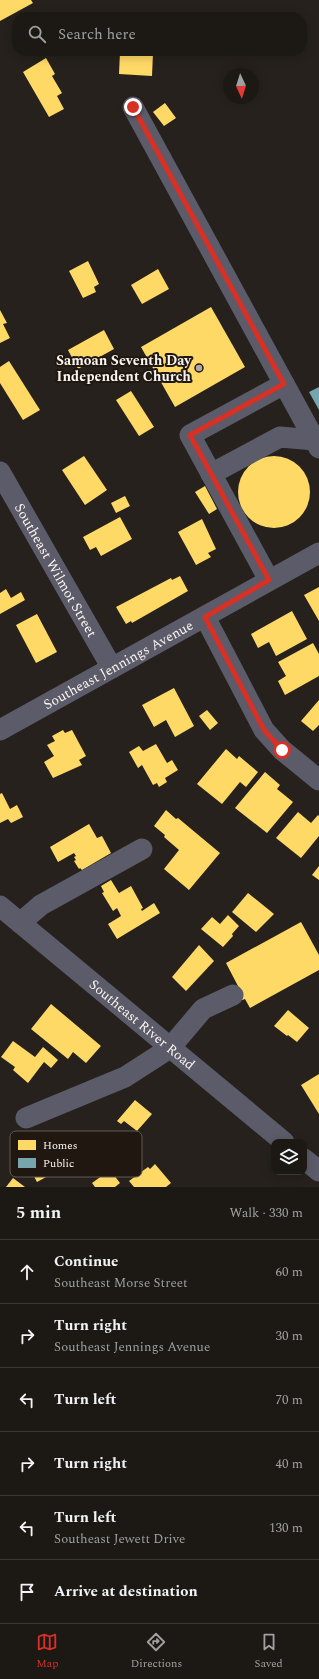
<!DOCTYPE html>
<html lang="en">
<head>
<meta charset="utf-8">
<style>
  :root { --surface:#1c1915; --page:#292622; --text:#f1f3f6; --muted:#a0a0a0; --line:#3a3834; --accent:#d93025 }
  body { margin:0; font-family:Spectral,serif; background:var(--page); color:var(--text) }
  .controls { position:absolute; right:12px; bottom:12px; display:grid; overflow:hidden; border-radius:8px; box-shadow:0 2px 10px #0003 }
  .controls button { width:36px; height:36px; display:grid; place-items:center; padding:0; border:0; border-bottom:1px solid var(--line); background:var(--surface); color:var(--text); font:20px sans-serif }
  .compass { position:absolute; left:223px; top:68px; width:36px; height:36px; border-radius:50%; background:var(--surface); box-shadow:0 2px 10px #0003; rotate:176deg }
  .stop { position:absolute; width:12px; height:12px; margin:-9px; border:3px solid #d93025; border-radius:50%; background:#fff }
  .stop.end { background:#d93025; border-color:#fff; box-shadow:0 1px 4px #0008 }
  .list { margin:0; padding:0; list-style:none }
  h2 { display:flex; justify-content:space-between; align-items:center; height:52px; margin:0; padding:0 16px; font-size:17px }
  h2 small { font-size:13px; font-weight:400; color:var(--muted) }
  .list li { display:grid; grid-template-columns:26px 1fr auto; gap:12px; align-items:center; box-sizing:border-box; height:64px; padding:0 16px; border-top:1px solid var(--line) }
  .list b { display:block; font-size:15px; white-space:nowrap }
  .list p { margin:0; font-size:13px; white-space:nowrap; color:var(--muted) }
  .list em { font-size:13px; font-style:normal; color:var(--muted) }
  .icon { flex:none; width:22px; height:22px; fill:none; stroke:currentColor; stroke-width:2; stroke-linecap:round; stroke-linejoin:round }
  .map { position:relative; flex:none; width:319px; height:1187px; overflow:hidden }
  .search { position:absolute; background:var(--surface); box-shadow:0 2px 10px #0003; left:12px; right:12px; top:12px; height:44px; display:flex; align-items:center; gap:10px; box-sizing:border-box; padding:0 14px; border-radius:16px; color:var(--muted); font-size:15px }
  .sheet { height:436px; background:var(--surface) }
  nav { display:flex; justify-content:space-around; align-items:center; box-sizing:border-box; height:56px; border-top:1px solid var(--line); background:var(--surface); font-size:11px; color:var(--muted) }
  nav a { display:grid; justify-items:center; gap:2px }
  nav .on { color:var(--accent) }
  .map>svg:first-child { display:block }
  .homes { fill:#ffd966 }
  .public { fill:#76a5af }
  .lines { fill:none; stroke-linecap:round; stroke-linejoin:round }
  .minor { stroke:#5c5b69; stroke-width:21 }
  .route { stroke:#d93025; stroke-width:5 }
  .poi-dot { fill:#b0aaa5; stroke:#201710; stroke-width:1.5 }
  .labels { text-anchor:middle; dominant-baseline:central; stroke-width:4; stroke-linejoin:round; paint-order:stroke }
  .poi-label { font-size:14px; font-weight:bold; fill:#faf4ef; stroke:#201710; text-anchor:end }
  .street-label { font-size:14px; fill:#faf4ef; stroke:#201710 }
  .key { fill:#201710; stroke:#615953; stroke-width:1 }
  .key-label { font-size:11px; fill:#faf4ef }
</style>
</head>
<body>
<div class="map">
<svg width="319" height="1187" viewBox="0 0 319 1187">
  <rect width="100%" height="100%" fill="#26211c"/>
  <g class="homes">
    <path d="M0,0H31L33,3L0,21Z"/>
    <path d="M120,52L153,53L152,76L119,74Z"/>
    <path d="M46,58L55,74L52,76L62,93L57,96L64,109L49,117L23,72Z"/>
    <path d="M165,103L176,118L164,126L153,112Z"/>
    <path d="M88,261L99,284L94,287L96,292L83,298L69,271Z"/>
    <path d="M158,269L169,289L142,304L131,285Z"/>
    <path d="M211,307L245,367L175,407L141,347Z"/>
    <path d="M0,310L7,323L3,324L10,338L0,343Z"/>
    <path d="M104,330L114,349L78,369L68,350Z"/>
    <path d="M9,361L40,410L23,420L0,383V367Z"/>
    <path d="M131,391L154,427L139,436L116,400Z"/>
    <path d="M84,456L107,490L85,505L62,470Z"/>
    <circle cx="274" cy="492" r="36"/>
    <path d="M205,486L217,509L209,514L195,492Z"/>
    <path d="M125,496L130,506L116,513L111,503Z"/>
    <path d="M120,517L132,539L101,556L96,547L90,550L83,537Z"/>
    <path d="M202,519L216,549L208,553L211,557L196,565L178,532Z"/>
    <path d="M180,576L188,591L132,623L131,621L126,624L116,607L171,578L172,580Z"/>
    <path d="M319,587V621L304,595Z"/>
    <path d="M6,589L11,598L21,592L25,600L0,614V593Z"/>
    <path d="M292,611L307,639L276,656L269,642L258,648L251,634Z"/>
    <path d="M37,614L57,652L36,663L16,625Z"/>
    <path d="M313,643L319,654V676L285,695L278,681L286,676L278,662Z"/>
    <path d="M174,688L194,726L175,737L166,720L154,727L142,705Z"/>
    <path d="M319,700V725L313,731L301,721Z"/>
    <path d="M207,710L218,723L210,730L199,716Z"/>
    <path d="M63,730L65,733L72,730L86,756L79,760L82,765L53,778L44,762L54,756L47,745L55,741L52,736Z"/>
    <path d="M156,744L167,763L172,760L178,770L165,778L167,782L159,787L157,783L153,785L142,765L138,768L129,752L139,746L143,751Z"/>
    <path d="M226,749L237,759L239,756L258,772L246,787L240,782L222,804L197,784Z"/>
    <path d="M265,772L280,785L277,789L293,802L267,833L235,808Z"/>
    <path d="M2,793L10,809L17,805L23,817L11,823L8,819L0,823V794Z"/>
    <path d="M166,810L176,819L178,818L220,853L189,890L164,869L179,850L164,837L165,835L154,826Z"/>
    <path d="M298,812L311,823L318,815L319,816V836L301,858L276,838Z"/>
    <path d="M89,824L97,838L102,836L111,853L82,870L80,868L79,869L74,861L76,860L74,857L76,856L74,853L58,862L50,847Z"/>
    <path d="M319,866V880L312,875Z"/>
    <path d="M111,880L119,893L131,886L143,908L141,909L142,911L154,903L160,913L117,939L108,924L121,916L117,908L113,911L102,893L104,892L101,886Z"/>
    <path d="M248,893L274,914L256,932L232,912Z"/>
    <path d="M228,915L239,926L232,934L233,936L223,947L201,929L212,917L220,924Z"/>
    <path d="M301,922L319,955V970L250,1008L245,999L242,1000L236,989L239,988L226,963Z"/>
    <path d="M199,945L214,961L186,991L172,977Z"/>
    <path d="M51,1004L101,1046L86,1063L73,1052L68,1059L31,1029Z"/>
    <path d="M288,1010L309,1028L297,1042L288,1035L287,1036L274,1026Z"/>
    <path d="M13,1041L35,1057L43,1047L58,1060L51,1068L44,1062L28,1083L13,1070L15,1067L1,1057Z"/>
    <path d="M319,1074V1114L301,1085Z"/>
    <path d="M135,1100L152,1114L137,1131L124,1121L121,1124L117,1121Z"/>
    <path d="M68,1131L76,1147L69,1151L74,1162L37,1182L23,1156L41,1145L40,1143L59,1133L60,1135Z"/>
    <path d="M155,1164L171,1183L166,1187H134L129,1181L148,1167L150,1169Z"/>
    <path d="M110,1170L120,1183L115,1187H95L92,1183Z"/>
    <path d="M13,1178L25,1187H6Z"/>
  </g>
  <path class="public" d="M319,387V410L309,392Z"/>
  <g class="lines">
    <g class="minor">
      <path d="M133,107L319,448"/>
      <path id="s1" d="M0,472L112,668"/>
      <path d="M211,474L280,437L315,440"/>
      <path d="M269,580L190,435L284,384"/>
      <path d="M205,617L264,730L282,750L319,780"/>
      <path id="s2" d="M0,730L319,553"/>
      <path id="s3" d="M0,906L284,1142"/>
      <path d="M20,923L41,905L142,849"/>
      <path d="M26,1118L125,1077L170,1048L203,1009L233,995"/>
      <path d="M304,1159L319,1171"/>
    </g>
  </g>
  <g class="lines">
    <path class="route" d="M133,107L284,384L190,435L269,580L205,617L264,730L282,750"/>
  </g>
  <circle class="poi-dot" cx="199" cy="368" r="4"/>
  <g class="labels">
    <g class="poi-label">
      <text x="191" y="360">Samoan Seventh Day<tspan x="191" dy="16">Independent Church</tspan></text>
    </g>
    <g class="street-label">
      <text stroke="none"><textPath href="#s1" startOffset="113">Southeast Wilmot Street</textPath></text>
      <text stroke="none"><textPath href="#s2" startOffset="135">Southeast Jennings Avenue</textPath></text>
      <text stroke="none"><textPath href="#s3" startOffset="185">Southeast River Road</textPath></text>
    </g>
  </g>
  <rect x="10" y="1131" width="132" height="46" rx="6" class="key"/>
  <rect x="18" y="1140" width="18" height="10" fill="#ffd966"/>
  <rect x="18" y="1158" width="18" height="10" fill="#76a5af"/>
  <g class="key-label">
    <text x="43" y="1149">Homes</text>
    <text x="43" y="1167">Public</text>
  </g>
</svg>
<div class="controls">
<button><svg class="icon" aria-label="layers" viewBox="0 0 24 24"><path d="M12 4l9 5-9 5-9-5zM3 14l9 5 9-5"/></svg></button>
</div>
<svg class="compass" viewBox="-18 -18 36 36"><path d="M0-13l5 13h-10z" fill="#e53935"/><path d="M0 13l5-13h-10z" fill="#a0a0a0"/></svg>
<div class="stop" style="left:282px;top:750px"></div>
<div class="stop end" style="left:133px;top:107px"></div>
<div class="search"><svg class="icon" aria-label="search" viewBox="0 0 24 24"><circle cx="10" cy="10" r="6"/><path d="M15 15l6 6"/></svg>Search here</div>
</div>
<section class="sheet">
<h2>5 min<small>Walk · 330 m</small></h2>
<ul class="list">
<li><svg class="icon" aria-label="ahead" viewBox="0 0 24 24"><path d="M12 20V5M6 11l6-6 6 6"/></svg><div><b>Continue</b><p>Southeast Morse Street</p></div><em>60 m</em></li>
<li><svg class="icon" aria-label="right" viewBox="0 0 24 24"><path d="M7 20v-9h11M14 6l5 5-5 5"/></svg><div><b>Turn right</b><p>Southeast Jennings Avenue</p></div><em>30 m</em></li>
<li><svg class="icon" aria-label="left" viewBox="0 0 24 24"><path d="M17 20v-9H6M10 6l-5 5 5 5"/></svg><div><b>Turn left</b></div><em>70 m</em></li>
<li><svg class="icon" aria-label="right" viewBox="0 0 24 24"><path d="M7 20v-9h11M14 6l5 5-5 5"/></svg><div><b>Turn right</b></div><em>40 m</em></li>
<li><svg class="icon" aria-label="left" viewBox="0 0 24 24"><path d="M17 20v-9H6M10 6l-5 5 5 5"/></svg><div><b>Turn left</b><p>Southeast Jewett Drive</p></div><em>130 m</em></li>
<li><svg class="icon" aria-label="arrive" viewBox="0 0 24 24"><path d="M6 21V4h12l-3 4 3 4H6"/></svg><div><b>Arrive at destination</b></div></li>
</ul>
</section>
<nav>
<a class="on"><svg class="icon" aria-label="map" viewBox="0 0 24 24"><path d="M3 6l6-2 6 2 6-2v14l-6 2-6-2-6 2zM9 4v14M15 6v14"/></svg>Map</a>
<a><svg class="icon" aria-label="directions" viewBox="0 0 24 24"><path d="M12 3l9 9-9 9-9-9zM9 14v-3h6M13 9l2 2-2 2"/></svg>Directions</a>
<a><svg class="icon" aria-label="saved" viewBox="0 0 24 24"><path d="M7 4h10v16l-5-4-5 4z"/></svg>Saved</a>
</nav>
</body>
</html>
